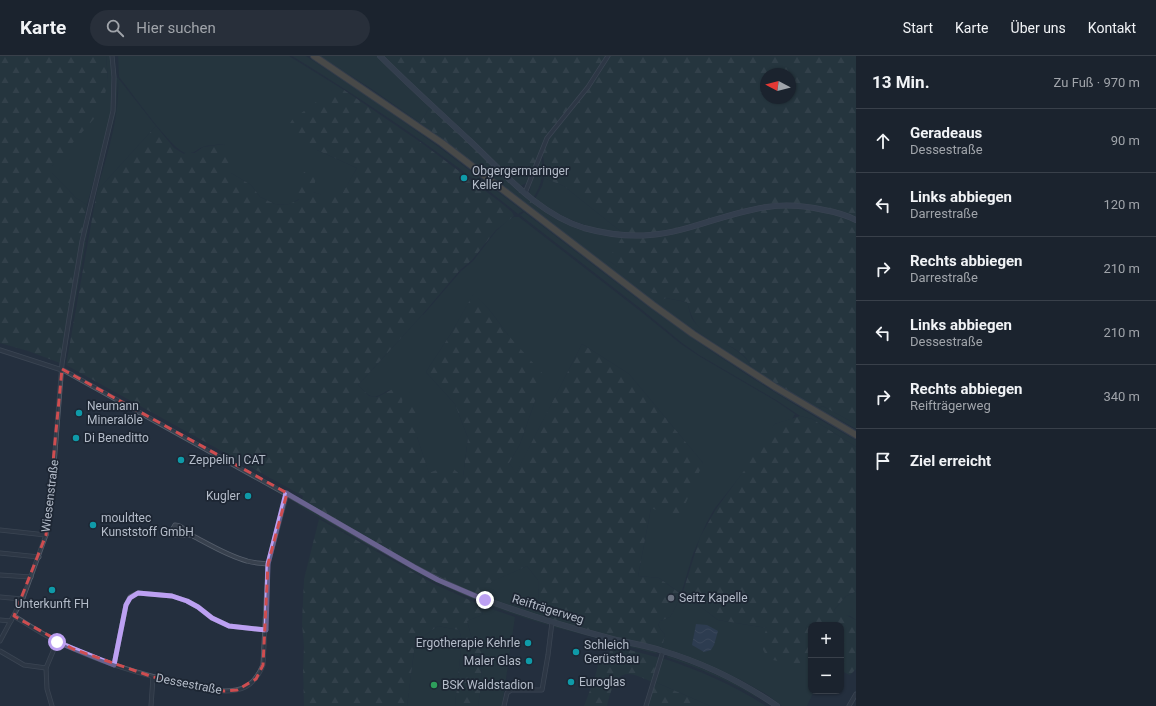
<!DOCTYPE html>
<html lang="de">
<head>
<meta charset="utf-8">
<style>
  :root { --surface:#1b232e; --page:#282f3a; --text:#f1f3f6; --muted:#a0a4aa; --line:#39404a }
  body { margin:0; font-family:Roboto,sans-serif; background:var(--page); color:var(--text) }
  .controls { position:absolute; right:12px; bottom:12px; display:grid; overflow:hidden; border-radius:8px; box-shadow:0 1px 3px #0004 }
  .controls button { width:36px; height:36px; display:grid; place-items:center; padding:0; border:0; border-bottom:1px solid var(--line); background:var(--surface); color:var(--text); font:20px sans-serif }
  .compass { position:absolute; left:760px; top:12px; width:36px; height:36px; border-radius:50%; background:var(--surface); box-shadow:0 1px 3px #0004; rotate:277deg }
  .stop { position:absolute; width:12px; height:12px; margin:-9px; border:3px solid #bca0f2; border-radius:50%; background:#fff }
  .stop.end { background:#bca0f2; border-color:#fff; box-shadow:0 1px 4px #0008 }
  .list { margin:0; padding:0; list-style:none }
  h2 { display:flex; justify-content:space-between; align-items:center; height:52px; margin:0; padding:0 16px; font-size:17px }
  h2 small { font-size:13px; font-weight:400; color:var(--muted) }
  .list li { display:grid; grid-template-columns:26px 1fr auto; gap:12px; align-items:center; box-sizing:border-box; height:64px; padding:0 16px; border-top:1px solid var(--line) }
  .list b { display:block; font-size:15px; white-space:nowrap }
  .list p { margin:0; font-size:13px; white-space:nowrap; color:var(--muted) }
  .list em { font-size:13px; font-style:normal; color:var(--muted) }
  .icon { flex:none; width:22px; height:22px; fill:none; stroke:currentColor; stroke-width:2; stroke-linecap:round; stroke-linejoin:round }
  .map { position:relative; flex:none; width:856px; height:650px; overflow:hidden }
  header { display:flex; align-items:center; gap:24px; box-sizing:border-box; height:56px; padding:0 20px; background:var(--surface); border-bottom:1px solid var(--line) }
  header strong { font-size:19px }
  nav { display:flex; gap:22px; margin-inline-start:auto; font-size:14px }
  .search { width:280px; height:36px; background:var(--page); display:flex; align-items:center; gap:10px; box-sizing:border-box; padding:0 14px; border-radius:22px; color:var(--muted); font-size:15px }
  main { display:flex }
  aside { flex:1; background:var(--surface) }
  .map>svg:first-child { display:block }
  .green { fill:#263c3f }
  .forest { fill:url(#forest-firs); fill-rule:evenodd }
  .water { fill:url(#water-waves) }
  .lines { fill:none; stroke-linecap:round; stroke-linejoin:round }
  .street-casing { stroke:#565f6c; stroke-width:5 }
  .secondary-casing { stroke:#565f6c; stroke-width:6 }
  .highway-casing { stroke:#434c59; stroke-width:8 }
  .street { stroke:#38414e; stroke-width:3.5 }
  .secondary { stroke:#465061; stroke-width:5 }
  .highway { stroke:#746855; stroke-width:6 }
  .route { stroke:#bca0f2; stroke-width:5 }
  .marked { fill:none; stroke:#ce4d50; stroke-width:3; stroke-dasharray:8 5; stroke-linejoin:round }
  .culture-dot { fill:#0f9aa8; stroke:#1d2633; stroke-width:1.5 }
  .worship-dot { fill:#6b7280; stroke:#1d2633; stroke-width:1.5 }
  .leisure-dot { fill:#2e9e5b; stroke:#1d2633; stroke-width:1.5 }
  .labels { text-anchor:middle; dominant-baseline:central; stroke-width:3.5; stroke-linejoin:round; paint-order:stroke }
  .poi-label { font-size:12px; fill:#b4bcc9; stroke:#1d2633; text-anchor:start }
  .street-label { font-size:12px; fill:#b4bcc9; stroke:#1d2633 }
</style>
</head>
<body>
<header>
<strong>Karte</strong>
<div class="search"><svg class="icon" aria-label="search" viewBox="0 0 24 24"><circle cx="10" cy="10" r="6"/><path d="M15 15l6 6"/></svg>Hier suchen</div>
<nav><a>Start</a><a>Karte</a><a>Über uns</a><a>Kontakt</a></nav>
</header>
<main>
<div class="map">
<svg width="856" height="650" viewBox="0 0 856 650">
  <defs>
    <pattern id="forest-firs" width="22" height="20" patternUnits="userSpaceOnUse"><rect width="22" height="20" fill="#263c3f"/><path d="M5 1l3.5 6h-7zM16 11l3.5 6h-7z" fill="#435659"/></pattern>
    <pattern id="water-waves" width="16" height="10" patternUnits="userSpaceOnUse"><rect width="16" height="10" fill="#394c67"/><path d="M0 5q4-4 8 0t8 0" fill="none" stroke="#53647b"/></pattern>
  </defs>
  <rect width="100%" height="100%" fill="#242f3e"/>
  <g class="green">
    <path d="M106,0H110L112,25L111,54L108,71L87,149L76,142L52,117V110L108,25Z"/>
    <path d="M118,0H289L344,34H332L317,94L357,112L342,139L329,142L313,136L292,147L286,149L275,148L260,141L251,129L231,117L224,88C219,89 208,89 203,91C196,93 196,98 186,97C172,95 131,35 119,21Z"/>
    <path d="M292,0H306L370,42L439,91L523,155L518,158C446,100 371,48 292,0Z"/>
    <path d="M320,0H377L430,51L420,67L373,34Z"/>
    <path d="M115,22H118L116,56L93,142L86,185L84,184L92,143L114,55Z"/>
    <path d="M118,22L156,70L97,135C107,98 120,61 118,22Z"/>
    <path d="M541,101C544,117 542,129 533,142L529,138L532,125Z"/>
    <path d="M544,122L564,130L624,178C591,174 562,163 535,143L542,130Z"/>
    <path d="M532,146C559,165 589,179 622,182L609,205L666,242L687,246C689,251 690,259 693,264C707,284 745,290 752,313L655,247L529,150Z"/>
    <path d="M524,156C580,198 634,242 691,281C744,318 800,353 856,384V391L812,363L800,360L776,344L699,299L682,287L641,253L520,159Z"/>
    <path d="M514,161H519L639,254L681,288L699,300L776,345L795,358L792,363L775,368L747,412L715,452L706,468L693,498L681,538L659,522L638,520L651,452L703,407L629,318L582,288L516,418L509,407L520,388L536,342L508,279L491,256L474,238L450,279L426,316L455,348L468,382L463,422L429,418L417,381V350L402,351L389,334C372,344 372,343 358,329L422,259H423L461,215L473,205L496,175L508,164Z"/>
    <path d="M84,186H86L72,264L70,263Z"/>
    <path d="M823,350L856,368V373L818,352Z"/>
    <path d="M299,447L378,493L377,495L298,449Z"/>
    <path d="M408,510C453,534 499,553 548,568V569C499,555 452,536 407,512Z"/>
    <path d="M527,510L538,524L539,560L486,542L490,526Z"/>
    <path d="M856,533V564L850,560L836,559L834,554L846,540L855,536Z"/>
    <path d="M682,539L705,554L718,564L767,572L808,599L811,604V635H814L807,650H782L766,638L739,623L662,592L665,579L661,574L658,569L660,565L670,561L680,542Z"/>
    <path d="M483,550L515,561L502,650H478L481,629L482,595L473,587L467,565L482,559Z"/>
    <path d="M554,569L656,596L657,598L554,571Z"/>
    <path d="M438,570L459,574L462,584L455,650H407L416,579H425Z"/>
    <path d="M669,600C699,610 729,623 757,640L756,641C727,624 697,611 666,601Z"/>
    <path d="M662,602C699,614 733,629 766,650H710L655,626Z"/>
  </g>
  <g class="forest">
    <path d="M0,0H106L108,25L101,55L52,110V117L76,142L87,149L60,307L28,295L0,287Z"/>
    <path d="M382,0H856V368L823,350L818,352L752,313C745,289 714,288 699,271C692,264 690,255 687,246L666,242L662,244L608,204L624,178L564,130L544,122V105L542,97L527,127L520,130ZM766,18H790V42H766Z"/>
    <path d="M332,34H344L423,88L500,146L512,156L514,160L496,174L472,204L460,214L422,259L358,329L369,340L377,341L403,328L402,350H417V381L429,417L449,409L463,421L468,382L455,348L426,316L450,279L474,237L491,256L508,279L543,318L536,342L520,388L509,407L516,417L582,288L629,318L703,407L679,463L651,452L638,520L659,522L682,539L700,481L716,453L746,412L744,405L775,368L800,360L812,363L856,391V533L855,536L846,540L834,554L836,558L842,557L856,564V613L850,619L841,615V569H811V604L808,599L798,609L768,603L760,588L767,572L718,564L705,554L682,539L680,542L670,561L660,565L658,569L661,574L665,579L662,592L615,581L539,560L538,524L527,510L491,526L486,542L439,521L376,487L302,444L303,440L292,434L66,309L97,135L156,70L174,92L184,98L185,97H195L203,91L224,88L233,110L231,117L251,129L260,141L275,148L286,149L299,144L297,131L304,116H317L313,136L329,141L337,133L342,138L357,112L317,94L289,69L292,64Z"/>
    <path d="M430,51L532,146L529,150L420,67Z"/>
    <path d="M319,463L436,529L483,550L482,559L467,565L473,587L482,595L481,629L478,650H455L462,584L459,574L438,570L425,579H416L407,650H304L303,613L304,591L302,567L304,523Z"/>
    <path d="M611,589L660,602L652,626C645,623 635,618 628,618C613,618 610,640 607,650H584L595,621L599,605L608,606Z"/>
    <path d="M655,626L710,650H647Z"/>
  </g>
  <path class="water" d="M696,568L707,569L718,575L714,589L711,594L704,596L692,589Z"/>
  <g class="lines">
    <g class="street-casing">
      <g id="street">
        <path d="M525,137L547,82L588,31L608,0"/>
        <path d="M0,294L65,315L322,458"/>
        <path d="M0,474L46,479"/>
        <path d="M190,479H175L172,474L175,469C184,469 185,477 193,480C210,489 228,500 247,505C253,507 261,507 268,508"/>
        <path d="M0,497L39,501"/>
        <path d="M0,519L31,521"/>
        <path d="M0,541L22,543"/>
        <path d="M14,560C29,569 43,579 59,586C99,606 142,619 185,628C201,632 220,637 236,634C250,632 258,621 263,609L268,508L287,437"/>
        <path d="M0,564L11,565"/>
        <path d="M0,585L23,542L46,479L51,446L62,308L69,263L82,185L113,55L114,21L112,0"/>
        <path d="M0,595L24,609L46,612"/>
        <path d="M114,609L126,549L130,541L138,537L172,540L187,545L198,551L212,562L229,570L266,574"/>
        <path d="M52,650L47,633L46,612L57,586"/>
        <path d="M151,650L153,621"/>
        <path d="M504,650L507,637L511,634H542L548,599L552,566"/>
        <path d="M646,650L663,595"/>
        <path d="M849,650L856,638"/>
      </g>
    </g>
    <g class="secondary-casing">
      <g id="secondary">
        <path d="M380,0C409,29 440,57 470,85C504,117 538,158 584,172C606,178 628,181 650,179C690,176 727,156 767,151C786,148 806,150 824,154C835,156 846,159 856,164"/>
        <path d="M322,458C381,492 438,529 503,550C540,563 578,574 616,584C631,587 648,590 663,595C703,607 742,626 777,650"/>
      </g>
    </g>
    <g class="highway-casing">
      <path id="highway" d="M314,0L442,87L653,249L693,278L775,331L856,379"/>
    </g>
    <use href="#street" class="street"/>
    <use href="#secondary" class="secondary"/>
    <use href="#highway" class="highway"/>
  </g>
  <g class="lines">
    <path class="route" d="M57,586L114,609L126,549L130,542L138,537L172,540L187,545L198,551L212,562L229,570L266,574L268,508L286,437L414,511L438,524L485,544"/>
  </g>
  <path d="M0 0H856V650H0ZM62,313L287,437L268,508L263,609L256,623L237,634L224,635L153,621L73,593L14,560L46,479Z" fill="#242f3e" fill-opacity=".55" fill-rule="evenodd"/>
  <path class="marked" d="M62,313L287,437L268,508L263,609L256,623L237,634L224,635L153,621L73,593L14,560L46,479Z"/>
  <g class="culture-dot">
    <circle cx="464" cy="122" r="4"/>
    <circle cx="79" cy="357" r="4"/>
    <circle cx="76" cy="382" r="4"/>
    <circle cx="181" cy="404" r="4"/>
    <circle cx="248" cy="440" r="4"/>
    <circle cx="93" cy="469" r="4"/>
    <circle cx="52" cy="534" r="4"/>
    <circle cx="528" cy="587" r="4"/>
    <circle cx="576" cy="596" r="4"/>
    <circle cx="529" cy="605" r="4"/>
    <circle cx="571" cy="626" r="4"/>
  </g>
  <circle class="worship-dot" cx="671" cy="542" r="4"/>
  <circle class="leisure-dot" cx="434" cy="629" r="4"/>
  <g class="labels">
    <g class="poi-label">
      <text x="472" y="115">Obgergermaringer<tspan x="472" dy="14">Keller</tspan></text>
      <text x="87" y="350">Neumann<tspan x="87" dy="14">Mineralöle</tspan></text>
      <text x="84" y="382">Di Beneditto</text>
      <text x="189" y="404">Zeppelin | CAT</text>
      <text x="240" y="440" text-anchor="end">Kugler</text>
      <text x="101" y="462">mouldtec<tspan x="101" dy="14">Kunststoff GmbH</tspan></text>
      <text x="679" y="542">Seitz Kapelle</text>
      <text x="52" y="548" text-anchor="middle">Unterkunft FH</text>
      <text x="520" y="587" text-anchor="end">Ergotherapie Kehrle</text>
      <text x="584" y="589">Schleich<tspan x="584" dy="14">Gerüstbau</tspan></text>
      <text x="521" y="605" text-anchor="end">Maler Glas</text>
      <text x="579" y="626">Euroglas</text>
      <text x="442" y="629">BSK Waldstadion</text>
    </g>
    <g class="street-label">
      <text transform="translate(50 440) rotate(-83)">Wiesenstraße</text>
      <text transform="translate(548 553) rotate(17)">Reifträgerweg</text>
      <text transform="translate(189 628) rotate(11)">Dessestraße</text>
    </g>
  </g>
</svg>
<div class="controls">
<button>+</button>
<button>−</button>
</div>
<svg class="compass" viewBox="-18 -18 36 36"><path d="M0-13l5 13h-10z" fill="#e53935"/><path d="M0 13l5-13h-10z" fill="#a0a4aa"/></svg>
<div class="stop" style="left:57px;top:586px"></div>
<div class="stop end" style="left:485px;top:544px"></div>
</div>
<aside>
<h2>13 Min.<small>Zu Fuß · 970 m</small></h2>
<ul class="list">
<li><svg class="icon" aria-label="ahead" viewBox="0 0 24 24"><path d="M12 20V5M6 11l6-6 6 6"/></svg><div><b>Geradeaus</b><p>Dessestraße</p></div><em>90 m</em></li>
<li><svg class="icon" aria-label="left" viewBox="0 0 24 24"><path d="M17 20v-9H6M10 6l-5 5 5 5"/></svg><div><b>Links abbiegen</b><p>Darrestraße</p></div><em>120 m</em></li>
<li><svg class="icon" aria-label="right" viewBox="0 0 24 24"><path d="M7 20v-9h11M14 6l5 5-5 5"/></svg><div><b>Rechts abbiegen</b><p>Darrestraße</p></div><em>210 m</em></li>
<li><svg class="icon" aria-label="left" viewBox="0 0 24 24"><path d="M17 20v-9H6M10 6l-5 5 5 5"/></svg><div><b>Links abbiegen</b><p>Dessestraße</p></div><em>210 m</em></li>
<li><svg class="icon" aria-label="right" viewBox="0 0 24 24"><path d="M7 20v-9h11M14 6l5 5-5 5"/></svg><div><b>Rechts abbiegen</b><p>Reifträgerweg</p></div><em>340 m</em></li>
<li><svg class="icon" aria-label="arrive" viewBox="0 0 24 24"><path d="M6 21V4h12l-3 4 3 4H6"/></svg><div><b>Ziel erreicht</b></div></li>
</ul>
</aside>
</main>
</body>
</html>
